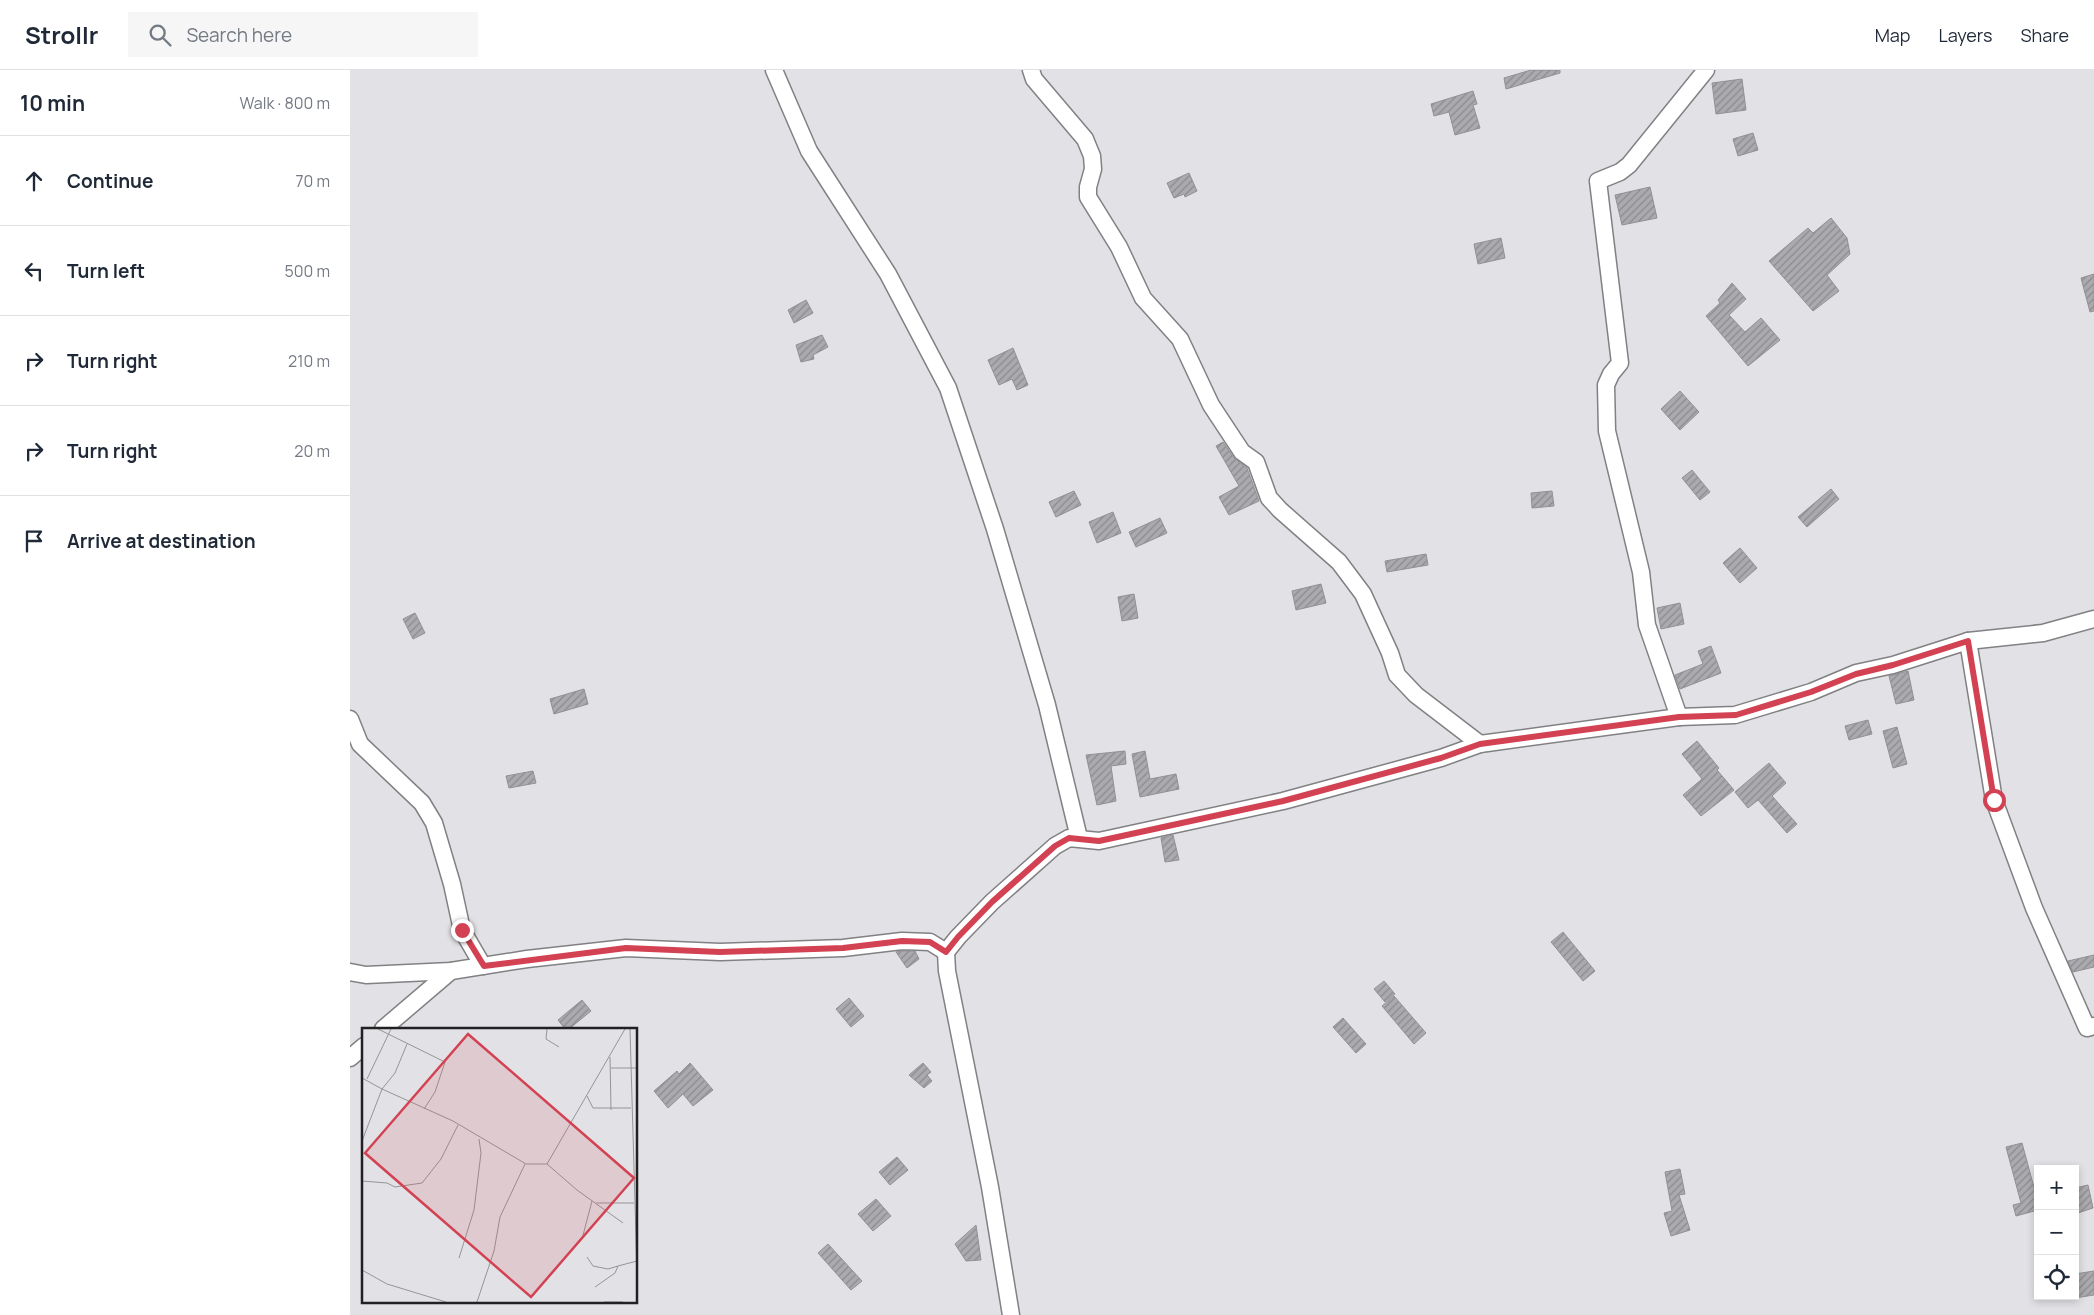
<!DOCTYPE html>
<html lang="en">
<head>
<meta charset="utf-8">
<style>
  :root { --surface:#fff; --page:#f6f6f7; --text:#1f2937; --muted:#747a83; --line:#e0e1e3 }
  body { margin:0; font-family:Manrope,sans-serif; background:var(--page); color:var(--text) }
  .controls { position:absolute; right:15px; bottom:15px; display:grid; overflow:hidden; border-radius:0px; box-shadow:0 2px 8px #0003 }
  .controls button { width:45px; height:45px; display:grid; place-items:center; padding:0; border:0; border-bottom:1px solid var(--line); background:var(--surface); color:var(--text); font:25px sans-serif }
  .stop { position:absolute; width:15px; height:15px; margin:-11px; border:4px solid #d34253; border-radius:50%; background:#fff }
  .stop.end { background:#d34253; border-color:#fff; box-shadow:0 1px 5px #0008 }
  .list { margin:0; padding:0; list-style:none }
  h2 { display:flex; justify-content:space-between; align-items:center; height:65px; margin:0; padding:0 20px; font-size:21px }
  h2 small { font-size:16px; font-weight:400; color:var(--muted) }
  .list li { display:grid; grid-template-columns:32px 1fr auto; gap:15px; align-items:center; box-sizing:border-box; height:90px; padding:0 20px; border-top:1px solid var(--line) }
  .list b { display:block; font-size:19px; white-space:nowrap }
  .list em { font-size:16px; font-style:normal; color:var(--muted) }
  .icon { flex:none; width:28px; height:28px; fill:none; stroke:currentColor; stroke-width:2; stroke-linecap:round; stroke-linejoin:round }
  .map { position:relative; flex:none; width:1744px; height:1245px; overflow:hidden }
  header { display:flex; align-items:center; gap:30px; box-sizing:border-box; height:70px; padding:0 25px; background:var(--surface); border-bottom:1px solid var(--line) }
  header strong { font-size:24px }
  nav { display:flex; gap:28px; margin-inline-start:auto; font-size:18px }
  .search { width:350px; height:45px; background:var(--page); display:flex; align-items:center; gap:12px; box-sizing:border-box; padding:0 18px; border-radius:0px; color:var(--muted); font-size:19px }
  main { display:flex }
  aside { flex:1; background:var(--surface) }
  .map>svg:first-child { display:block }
  .building { fill:url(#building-hatch); stroke:#929094 }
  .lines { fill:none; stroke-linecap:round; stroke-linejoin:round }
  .minor-casing { stroke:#818184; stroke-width:19 }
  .minor { stroke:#fff; stroke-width:16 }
  .route { stroke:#d34253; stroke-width:6 }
  .inset-road { fill:none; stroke:#959598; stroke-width:1 }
  .view { fill:#d34253; fill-opacity:0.15; stroke:#d34253; stroke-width:2.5 }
  .inset-edge { fill:none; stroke:#212123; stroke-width:2.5 }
</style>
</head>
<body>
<header>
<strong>Strollr</strong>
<div class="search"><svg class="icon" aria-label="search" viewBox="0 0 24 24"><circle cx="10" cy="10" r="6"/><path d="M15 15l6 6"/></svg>Search here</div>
<nav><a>Map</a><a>Layers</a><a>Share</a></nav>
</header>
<main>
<aside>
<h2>10 min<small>Walk · 800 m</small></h2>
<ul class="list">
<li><svg class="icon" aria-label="ahead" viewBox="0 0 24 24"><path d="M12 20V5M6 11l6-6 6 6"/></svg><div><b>Continue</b></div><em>70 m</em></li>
<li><svg class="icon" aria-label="left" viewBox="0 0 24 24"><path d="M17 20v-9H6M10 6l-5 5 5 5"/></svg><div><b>Turn left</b></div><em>500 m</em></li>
<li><svg class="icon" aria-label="right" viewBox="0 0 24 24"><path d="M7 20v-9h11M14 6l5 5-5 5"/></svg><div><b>Turn right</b></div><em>210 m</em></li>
<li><svg class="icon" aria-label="right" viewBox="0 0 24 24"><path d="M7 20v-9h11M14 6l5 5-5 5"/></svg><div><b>Turn right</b></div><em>20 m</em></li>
<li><svg class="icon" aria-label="arrive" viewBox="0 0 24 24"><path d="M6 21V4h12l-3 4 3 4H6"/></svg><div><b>Arrive at destination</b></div></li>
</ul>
</aside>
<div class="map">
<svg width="1744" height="1245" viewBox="0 0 1744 1245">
  <defs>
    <pattern id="building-hatch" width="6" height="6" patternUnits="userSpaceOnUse" patternTransform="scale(1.25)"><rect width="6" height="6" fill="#abaaae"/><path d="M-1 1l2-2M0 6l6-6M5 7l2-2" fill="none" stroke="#8b8a8d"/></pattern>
  </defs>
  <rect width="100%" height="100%" fill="#e2e2e6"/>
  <g class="building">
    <path d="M1181,0H1210V3L1156,19L1154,8Z"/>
    <path d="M1392,9L1396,40L1366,44L1362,13Z"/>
    <path d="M1123,21L1127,34L1123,35L1130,58L1105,65L1099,42L1084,46L1081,34Z"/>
    <path d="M1403,63L1408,80L1388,86L1383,69Z"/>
    <path d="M839,103L847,121L835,127L834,124L824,128L817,113Z"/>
    <path d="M1300,117L1307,148L1272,155L1265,125Z"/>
    <path d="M1481,148L1497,168L1500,184L1477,205L1489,221L1463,241L1419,191L1458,158L1463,163Z"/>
    <path d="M1151,168L1155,188L1128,194L1124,174Z"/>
    <path d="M1744,204V241L1740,242L1731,208Z"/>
    <path d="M1382,213L1396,229L1379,245L1395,262L1411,248L1430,270L1398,296L1356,246L1370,233L1368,230Z"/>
    <path d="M456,230L463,243L444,253L438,240Z"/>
    <path d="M472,265L478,277L463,285L464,289L451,292L446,275Z"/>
    <path d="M663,278L678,315L667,320L662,309L649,315L638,290Z"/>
    <path d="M1330,321L1349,342L1330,360L1311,339Z"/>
    <path d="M873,372L884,388L897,398L909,431L879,445L869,427L889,416L866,376Z"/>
    <path d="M1342,400L1360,422L1350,430L1332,408Z"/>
    <path d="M1481,419L1489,429L1457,457L1448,447Z"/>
    <path d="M724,421L731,435L706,447L699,432Z"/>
    <path d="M1202,421L1204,436L1182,438L1181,423Z"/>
    <path d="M763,442L771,463L747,473L739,452Z"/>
    <path d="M810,448L817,463L786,477L779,462Z"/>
    <path d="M1390,478L1407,498L1390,513L1373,493Z"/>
    <path d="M1076,484L1078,495L1037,502L1035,491Z"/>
    <path d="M971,514L976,533L946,540L942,521Z"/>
    <path d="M784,524L788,548L772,551L768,527Z"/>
    <path d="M1330,533L1334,554L1311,559L1307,538Z"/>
    <path d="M65,543L75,563L63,569L53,549Z"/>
    <path d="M1361,576L1371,603L1330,619L1325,605L1353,594L1348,581Z"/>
    <path d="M1558,601L1564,630L1546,634L1539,606Z"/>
    <path d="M234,619L238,634L204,644L200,629Z"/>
    <path d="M1518,650L1522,664L1499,670L1495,656Z"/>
    <path d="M1547,657L1557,694L1543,698L1533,661Z"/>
    <path d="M1347,671L1369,698L1367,700L1384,720L1351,746L1333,725L1352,709L1332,684Z"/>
    <path d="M775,681L776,694L761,696L766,731L747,735L736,685Z"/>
    <path d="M795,681L800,709L826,704L829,719L790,727L782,684Z"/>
    <path d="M1419,693L1436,713L1422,726L1447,754L1437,763L1408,730L1398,738L1385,722Z"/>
    <path d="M183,701L186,713L159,718L156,706Z"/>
    <path d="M823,765L829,790L815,792L811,768Z"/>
    <path d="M1213,862L1245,901L1233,911L1201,872Z"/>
    <path d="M552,881H565L569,889L557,898L546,882Z"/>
    <path d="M1744,885V897L1723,902L1718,891Z"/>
    <path d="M1034,911L1045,924L1035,932L1024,919Z"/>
    <path d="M1044,926L1076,963L1064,974L1032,936Z"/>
    <path d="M499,928L514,946L501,957L486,939Z"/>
    <path d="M232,930L241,941L219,959H215L208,950Z"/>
    <path d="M993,948L1016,974L1006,983L983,957Z"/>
    <path d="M340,993L363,1020L343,1036L333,1024L318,1038L304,1021L327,1001L329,1004Z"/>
    <path d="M573,993L581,1002L577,1005L582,1011L574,1018L559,1005Z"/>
    <path d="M1672,1073L1688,1132V1140L1666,1146L1663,1135L1671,1133L1656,1077Z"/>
    <path d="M547,1087L558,1100L540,1115L529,1102Z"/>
    <path d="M1330,1099L1335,1124L1329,1125L1340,1160L1321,1166L1314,1143L1322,1141L1315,1102Z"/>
    <path d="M1738,1115L1743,1138L1725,1144V1118Z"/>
    <path d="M526,1129L541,1146L523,1161L508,1144Z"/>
    <path d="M626,1155L631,1190L616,1191L605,1174Z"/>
    <path d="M478,1174L512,1211L501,1220L468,1183Z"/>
    <path d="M1744,1201V1225L1725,1228V1204Z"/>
  </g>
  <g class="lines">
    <g class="minor-casing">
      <g id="minor">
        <path d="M424,0L459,81L538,204L598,318L645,459L697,635L729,768"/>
        <path d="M681,0L684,9L735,69L742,86L743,99L738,117V127L769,177L793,228L830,269L861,335L892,382L906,392L919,428L930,440L989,492L1013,524L1040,583L1047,605L1066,625L1130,674"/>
        <path d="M1618,571L1644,730L1684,838L1737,958L1744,956"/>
        <path d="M1329,647L1297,555L1291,502L1257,361L1256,315L1261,304L1270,293L1248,111L1270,102L1279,95L1356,0"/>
        <path d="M0,649L10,674L72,733L84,753L102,814L112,860L133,896"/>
        <path d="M596,882L597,901L640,1117L661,1245"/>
        <path d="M0,902L16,905L101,901L177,889L276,878L370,882L493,878L552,871L580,872L596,882L608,867L642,832L705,776L719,768L749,771L933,731L1091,688L1130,674L1329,647L1385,645L1461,622L1506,603L1543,595L1618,571L1693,563L1744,549"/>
        <path d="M33,959L101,901"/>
        <path d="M0,988L14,976"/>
      </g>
    </g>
    <use href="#minor" class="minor"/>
  </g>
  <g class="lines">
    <path class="route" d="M112,860L134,896L276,878L370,882L493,878L552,871L580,872L596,882L608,867L642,832L705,776L719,768L749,771L933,731L1091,688L1130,674L1329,647L1386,645L1461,622L1506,604L1543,595L1618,571L1644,730"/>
  </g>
  <g transform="translate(12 958)">
    <rect width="275" height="275" fill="#e2e2e6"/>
    <path class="inset-road" d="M16,1L83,34L73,64L62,81M185,1L184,11L197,19M268,1L275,245M248,29L249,82M249,40H275M0,50L20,61L33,45L45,16M5,51L29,1M225,68L231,80H269M0,113L20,61L91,93L164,136H185L215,162L261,195M185,136L263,1M0,153L25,155L33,159L60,155L79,131L96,97M234,175H272M220,211L230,173M225,229L231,238L246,241L256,238M97,230L112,182L119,125L117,111M0,242L25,256L84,274M233,259L253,245L256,238L275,233M115,274L132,223L138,189L163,136M242,274H261"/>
    <path class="view" d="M106,6L272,150L169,269L3,125Z"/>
    <rect width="275" height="275" class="inset-edge"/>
  </g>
</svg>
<div class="controls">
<button>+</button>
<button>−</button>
<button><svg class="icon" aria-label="locate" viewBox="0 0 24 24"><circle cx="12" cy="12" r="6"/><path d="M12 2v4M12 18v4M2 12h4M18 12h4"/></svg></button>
</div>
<div class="stop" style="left:1644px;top:730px"></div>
<div class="stop end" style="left:112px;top:860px"></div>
</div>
</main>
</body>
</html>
